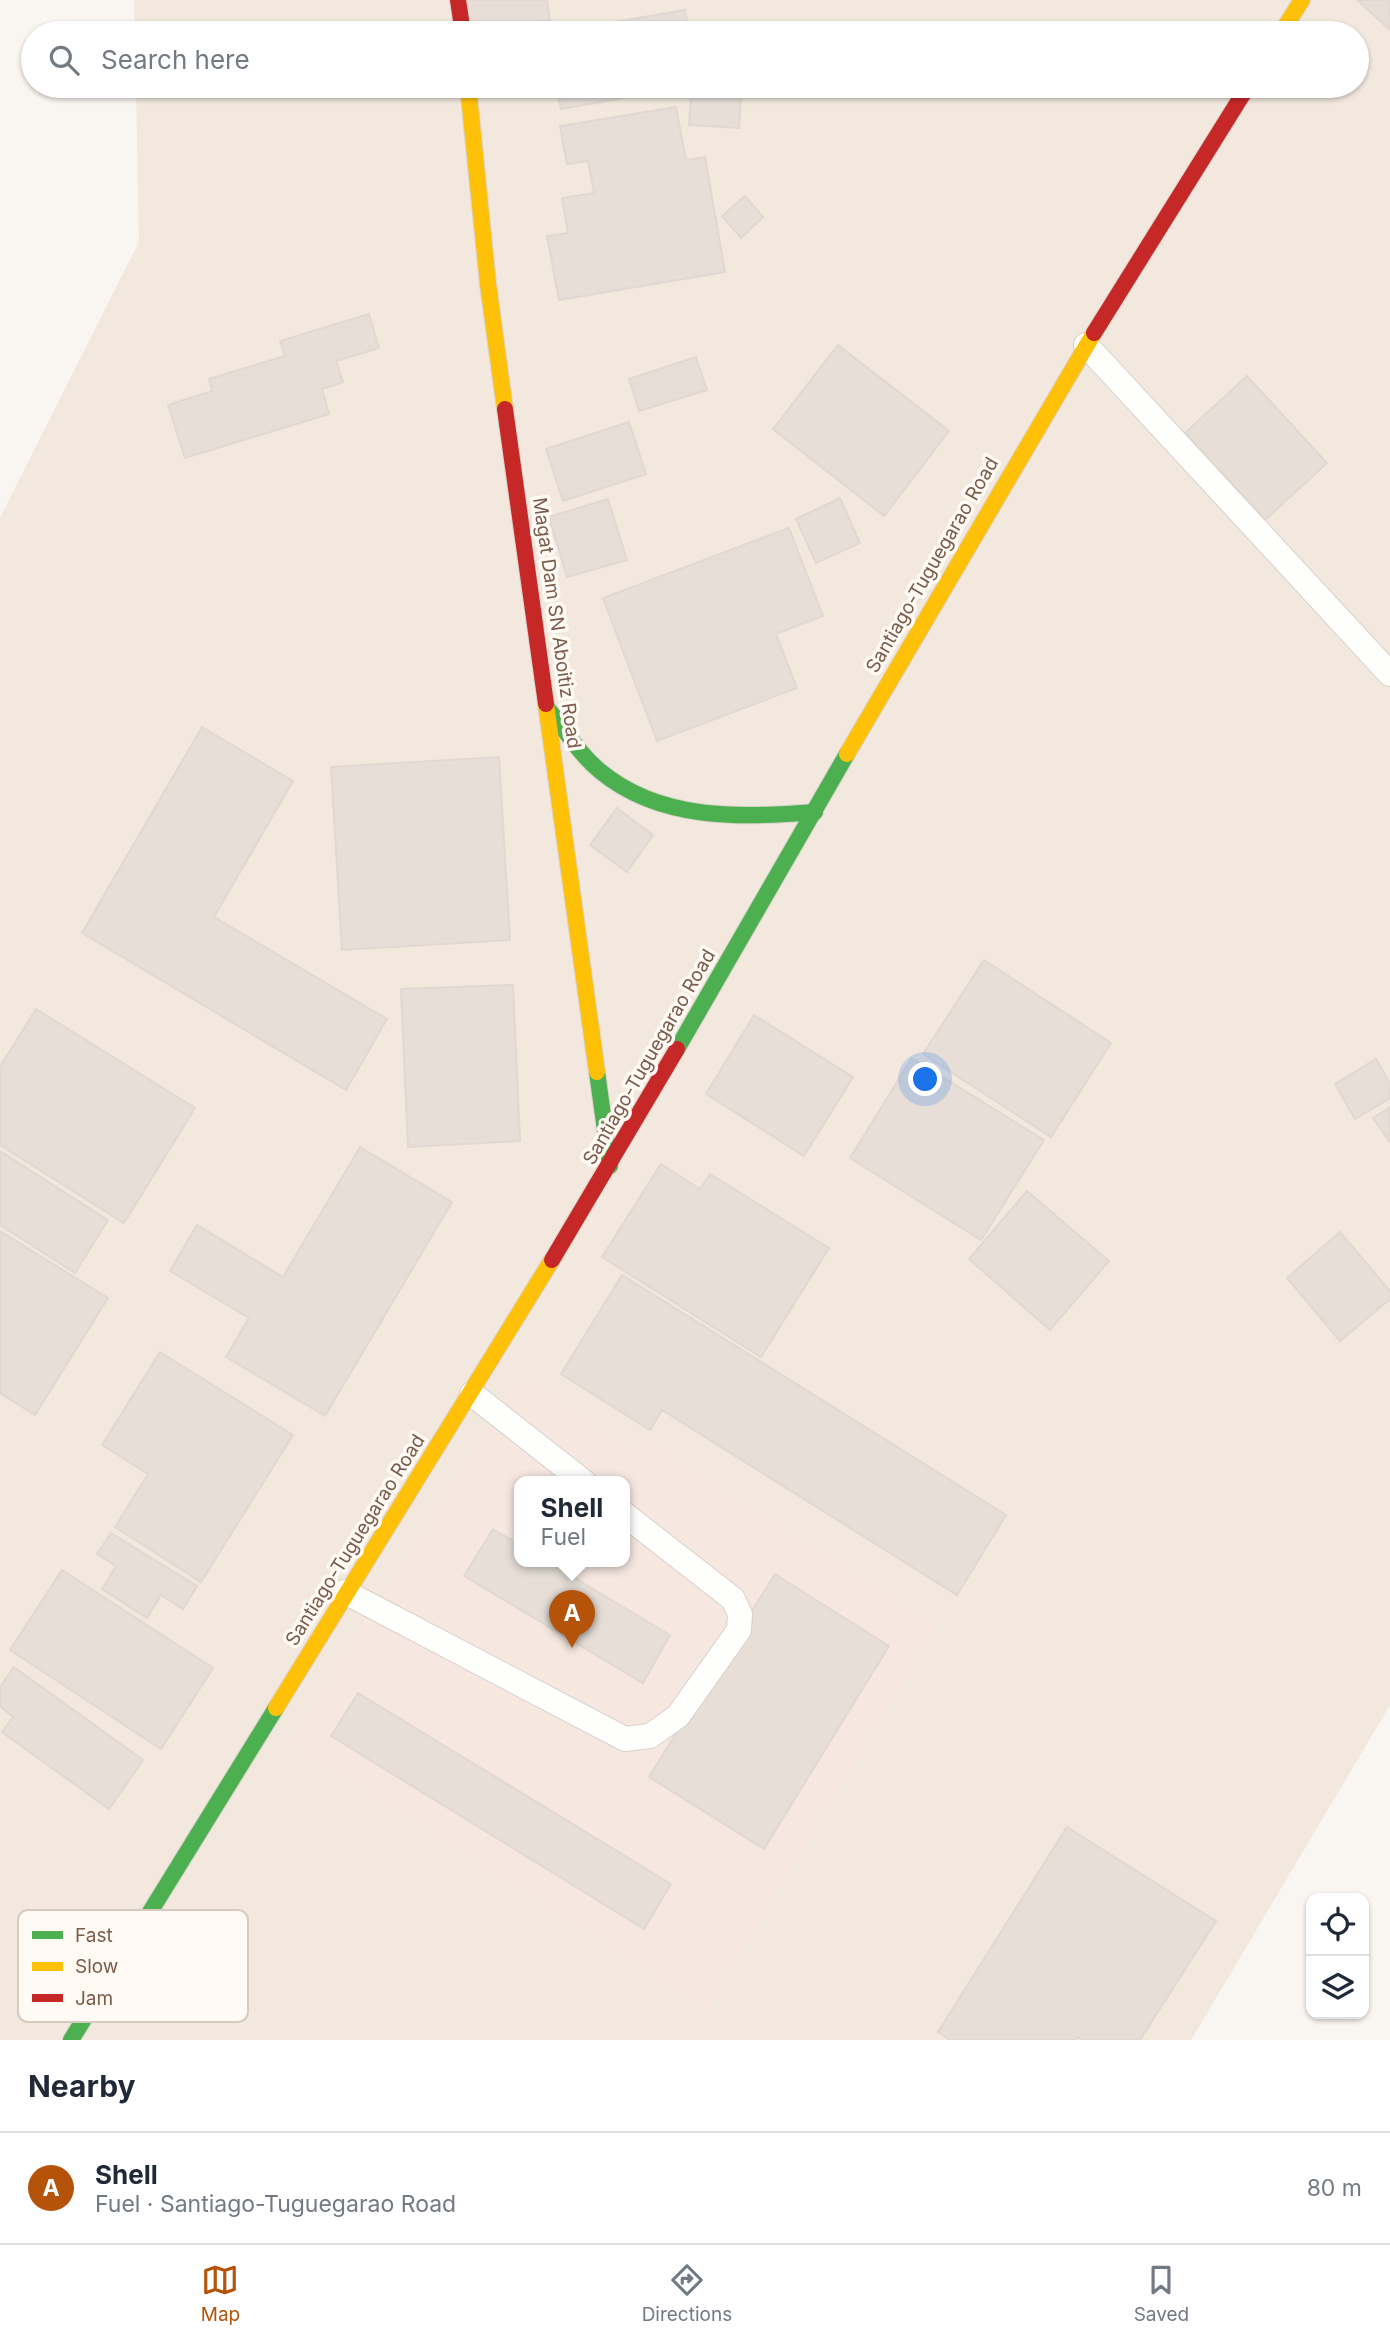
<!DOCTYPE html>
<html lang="en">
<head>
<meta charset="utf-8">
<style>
  :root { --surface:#fff; --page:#f6f6f7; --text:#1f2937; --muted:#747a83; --line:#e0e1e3; --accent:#b45309 }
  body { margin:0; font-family:Inter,sans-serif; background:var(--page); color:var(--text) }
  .controls { position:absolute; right:21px; bottom:21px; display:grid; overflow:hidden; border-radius:14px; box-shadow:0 2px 5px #0004 }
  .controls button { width:63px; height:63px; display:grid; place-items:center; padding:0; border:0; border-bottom:2px solid var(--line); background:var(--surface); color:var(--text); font:35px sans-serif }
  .you { position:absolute; left:926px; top:1080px; width:24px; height:24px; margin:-18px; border:5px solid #fff; border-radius:50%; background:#1a73e8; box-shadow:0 0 0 10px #1a73e833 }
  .badge { display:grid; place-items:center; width:46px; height:46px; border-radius:50%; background:var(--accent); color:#fff; font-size:23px; font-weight:700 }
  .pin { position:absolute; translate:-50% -58px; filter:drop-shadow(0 2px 4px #0008) }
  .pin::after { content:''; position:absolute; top:37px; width:24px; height:21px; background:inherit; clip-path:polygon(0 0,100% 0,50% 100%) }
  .popup { position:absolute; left:514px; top:1476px; width:116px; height:91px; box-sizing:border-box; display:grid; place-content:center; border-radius:14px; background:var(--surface); filter:drop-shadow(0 2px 5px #0005); font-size:23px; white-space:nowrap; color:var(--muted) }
  .popup b { font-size:26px; color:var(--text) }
  .popup::after { content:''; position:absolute; left:50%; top:100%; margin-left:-14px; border:14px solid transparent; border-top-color:var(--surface) }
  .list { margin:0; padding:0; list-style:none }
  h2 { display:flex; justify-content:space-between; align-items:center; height:91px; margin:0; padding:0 28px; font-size:30px }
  h2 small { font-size:23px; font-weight:400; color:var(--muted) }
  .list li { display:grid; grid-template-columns:46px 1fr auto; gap:21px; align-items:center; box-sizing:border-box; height:112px; padding:0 28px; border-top:2px solid var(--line) }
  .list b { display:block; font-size:26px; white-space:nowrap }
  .list p { margin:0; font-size:23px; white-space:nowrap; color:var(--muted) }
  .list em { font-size:23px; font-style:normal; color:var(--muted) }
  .icon { flex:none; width:38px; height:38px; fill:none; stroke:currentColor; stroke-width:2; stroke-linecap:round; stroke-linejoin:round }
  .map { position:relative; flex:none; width:1390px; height:2040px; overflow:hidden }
  .search { position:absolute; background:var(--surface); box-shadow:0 2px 5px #0004; left:21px; right:21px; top:21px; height:77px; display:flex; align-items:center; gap:18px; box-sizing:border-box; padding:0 24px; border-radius:38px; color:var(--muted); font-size:26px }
  .sheet { height:203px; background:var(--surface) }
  nav { display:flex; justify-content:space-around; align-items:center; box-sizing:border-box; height:98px; border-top:2px solid var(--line); background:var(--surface); font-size:19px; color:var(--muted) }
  nav a { display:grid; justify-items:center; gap:4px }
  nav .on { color:var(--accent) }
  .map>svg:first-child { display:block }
  .residential { fill:#f2e8de; fill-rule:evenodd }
  .commercial { fill:#f6e8e1; fill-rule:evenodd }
  .building { fill:#e6ded7; stroke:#e2d8d2; stroke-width:2 }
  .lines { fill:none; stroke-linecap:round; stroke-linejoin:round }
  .lane-casing { stroke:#d7d1cb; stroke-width:26 }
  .fast-casing { stroke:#d9d2cb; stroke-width:18 }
  .slow-casing { stroke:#d9d2cb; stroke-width:18 }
  .jam-casing { stroke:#d9d2cb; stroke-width:18 }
  .lane { stroke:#fefefd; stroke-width:24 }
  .fast { stroke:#4caf50; stroke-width:16 }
  .slow { stroke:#ffc107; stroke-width:16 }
  .jam { stroke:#c62828; stroke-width:16 }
  .labels { text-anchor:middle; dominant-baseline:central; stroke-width:7; stroke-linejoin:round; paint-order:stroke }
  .street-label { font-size:19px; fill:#7a5c4d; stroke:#fffaf3 }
  .key { fill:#fffaf3; stroke:#d7cbc1; stroke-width:2 }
  .key-label { font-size:19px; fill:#7a5c4d }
</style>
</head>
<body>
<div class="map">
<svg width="1390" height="2040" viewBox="0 0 1390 2040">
  <rect width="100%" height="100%" fill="#f9f5f0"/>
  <path class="residential" d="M134,0H1390V1705L1191,2040H0V518L139,242L136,86H1357V33H134ZM520,1482H624V1562H520Z"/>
  <path class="commercial" d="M522,1373L635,1453L647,1439L938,1625L707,2010L288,1743ZM520,1482H624V1562H520Z"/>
  <g class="building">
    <path d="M462,0H547L550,20L470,33Z"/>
    <path d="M1357,0H1390V30Z"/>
    <path d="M685,10L689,33H551Z"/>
    <path d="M556,86H691L561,109Z"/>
    <path d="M691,93L741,96L739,128L689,125Z"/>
    <path d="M676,107L686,160L705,157L725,272L559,300L547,236L568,233L562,198L594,193L588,161L567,164L560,126Z"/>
    <path d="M745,196L763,217L741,238L722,216Z"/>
    <path d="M369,314L379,348L336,361L343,382L322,389L329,414L185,458L168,405L212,391L209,379L285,356L280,341Z"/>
    <path d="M838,345L949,431L884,516L773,429Z"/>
    <path d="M696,357L707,390L639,411L629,379Z"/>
    <path d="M1247,376L1327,463L1265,520L1185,433Z"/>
    <path d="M629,422L646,474L563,501L546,449Z"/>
    <path d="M840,498L860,543L816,563L796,519Z"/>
    <path d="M608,499L627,560L567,577L549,517Z"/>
    <path d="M789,528L823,616L776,634L797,688L657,741L603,598Z"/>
    <path d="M202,727L293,781L214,917L387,1019L346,1090L82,933Z"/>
    <path d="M499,757L510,940L342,950L331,767Z"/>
    <path d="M617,808L653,835L627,872L590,845Z"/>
    <path d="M984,960L1111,1043L1051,1137L923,1054Z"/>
    <path d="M513,985L520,1141L408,1147L401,989Z"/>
    <path d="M36,1009L195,1108L124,1223L0,1145V1067Z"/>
    <path d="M754,1015L853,1077L804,1156L706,1094Z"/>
    <path d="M912,1058L1044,1140L981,1240L850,1158Z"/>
    <path d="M1376,1059L1390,1083V1098L1355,1119L1335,1084Z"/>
    <path d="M1390,1107V1141H1389L1373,1118Z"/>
    <path d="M360,1147L452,1202L325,1416L226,1357L249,1318L170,1271L197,1225L283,1277Z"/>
    <path d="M0,1151L108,1220L75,1273L0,1225Z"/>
    <path d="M661,1164L700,1189L710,1174L829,1248L761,1357L602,1257Z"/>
    <path d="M1027,1191L1109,1261L1050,1330L969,1259Z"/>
    <path d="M0,1231L108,1298L35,1415L0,1393Z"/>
    <path d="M1340,1232L1390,1291V1299L1340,1341L1287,1278Z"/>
    <path d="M622,1275L1006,1515L957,1595L662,1410L650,1430L561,1374Z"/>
    <path d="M160,1352L293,1435L201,1582L115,1527L148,1474L102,1445Z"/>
    <path d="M493,1529L520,1545V1562H548L670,1635L643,1683L464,1576Z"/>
    <path d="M111,1533L197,1586L183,1609L161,1595L147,1618L102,1589L116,1566L97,1554Z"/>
    <path d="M62,1570L213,1668L161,1749L10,1650Z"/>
    <path d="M775,1574L889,1646L764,1849L649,1777Z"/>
    <path d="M14,1667L143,1760L109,1809L2,1732L13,1717L0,1706V1687Z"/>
    <path d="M358,1693L671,1884L644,1929L331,1736Z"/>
    <path d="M1067,1827L1216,1921L1140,2040H1082L1077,2037L1075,2040H950L938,2032Z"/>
  </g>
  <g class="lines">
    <g class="lane-casing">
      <g id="lane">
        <path d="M1086,345L1390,674"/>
        <path d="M472,1394L584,1482"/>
        <path d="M345,1592L625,1739L650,1736L678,1716L739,1630L740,1614L733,1599L624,1514"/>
      </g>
    </g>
    <g class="fast-casing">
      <g id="fast">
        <path d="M548,709C565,729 579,754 600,771C660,821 741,818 815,812"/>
        <path d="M677,1049L847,754"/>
        <path d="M597,1072L610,1166"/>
        <path d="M71,2040L276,1708"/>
      </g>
    </g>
    <g class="slow-casing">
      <g id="slow">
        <path d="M1281,33L1302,0"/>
        <path d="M468,86L488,284L505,409"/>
        <path d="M546,704L597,1072"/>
        <path d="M847,754L1094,333"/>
        <path d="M276,1708L552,1260"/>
      </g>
    </g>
    <g class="jam-casing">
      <g id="jam">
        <path d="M458,0L463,33"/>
        <path d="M1094,333L1248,86"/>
        <path d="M505,409L546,704"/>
        <path d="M552,1260L677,1049"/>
      </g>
    </g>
    <use href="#lane" class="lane"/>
    <use href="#fast" class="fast"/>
    <use href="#slow" class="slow"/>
    <use href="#jam" class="jam"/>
  </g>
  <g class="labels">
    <g class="street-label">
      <text transform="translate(932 565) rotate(-60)">Santiago-Tuguegarao Road</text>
      <text transform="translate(557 623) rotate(82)">Magat Dam SN Aboitiz Road</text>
      <text transform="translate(649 1057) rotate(-60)">Santiago-Tuguegarao Road</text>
      <text transform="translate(355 1540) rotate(-58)">Santiago-Tuguegarao Road</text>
    </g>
  </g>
  <rect x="18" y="1910" width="230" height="112" rx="10" class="key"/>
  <rect x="32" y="1931" width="31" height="8" fill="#4caf50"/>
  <rect x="32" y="1962" width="31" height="9" fill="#ffc107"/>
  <rect x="32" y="1994" width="31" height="8" fill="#c62828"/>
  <g class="key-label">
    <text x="75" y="1942">Fast</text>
    <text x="75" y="1973">Slow</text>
    <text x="75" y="2005">Jam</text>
  </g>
</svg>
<div class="controls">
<button><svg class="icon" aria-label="locate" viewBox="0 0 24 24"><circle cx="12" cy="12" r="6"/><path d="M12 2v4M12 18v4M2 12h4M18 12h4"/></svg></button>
<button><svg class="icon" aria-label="layers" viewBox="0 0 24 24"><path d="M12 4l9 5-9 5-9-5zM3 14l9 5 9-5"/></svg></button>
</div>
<div class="you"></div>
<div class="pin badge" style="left:572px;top:1648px">A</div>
<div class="popup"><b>Shell</b>Fuel</div>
<div class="search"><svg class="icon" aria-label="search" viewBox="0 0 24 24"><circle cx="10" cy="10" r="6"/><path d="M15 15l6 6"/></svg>Search here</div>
</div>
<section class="sheet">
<h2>Nearby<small></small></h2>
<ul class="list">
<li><span class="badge">A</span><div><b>Shell</b><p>Fuel · Santiago-Tuguegarao Road</p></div><em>80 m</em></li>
</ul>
</section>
<nav>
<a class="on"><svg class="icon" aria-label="map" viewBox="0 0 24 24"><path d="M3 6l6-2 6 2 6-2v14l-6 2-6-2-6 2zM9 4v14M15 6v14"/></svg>Map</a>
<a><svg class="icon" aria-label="directions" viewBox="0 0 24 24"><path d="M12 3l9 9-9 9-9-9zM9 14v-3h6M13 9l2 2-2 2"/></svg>Directions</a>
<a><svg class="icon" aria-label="saved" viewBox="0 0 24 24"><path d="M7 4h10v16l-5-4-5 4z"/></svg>Saved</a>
</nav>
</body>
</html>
